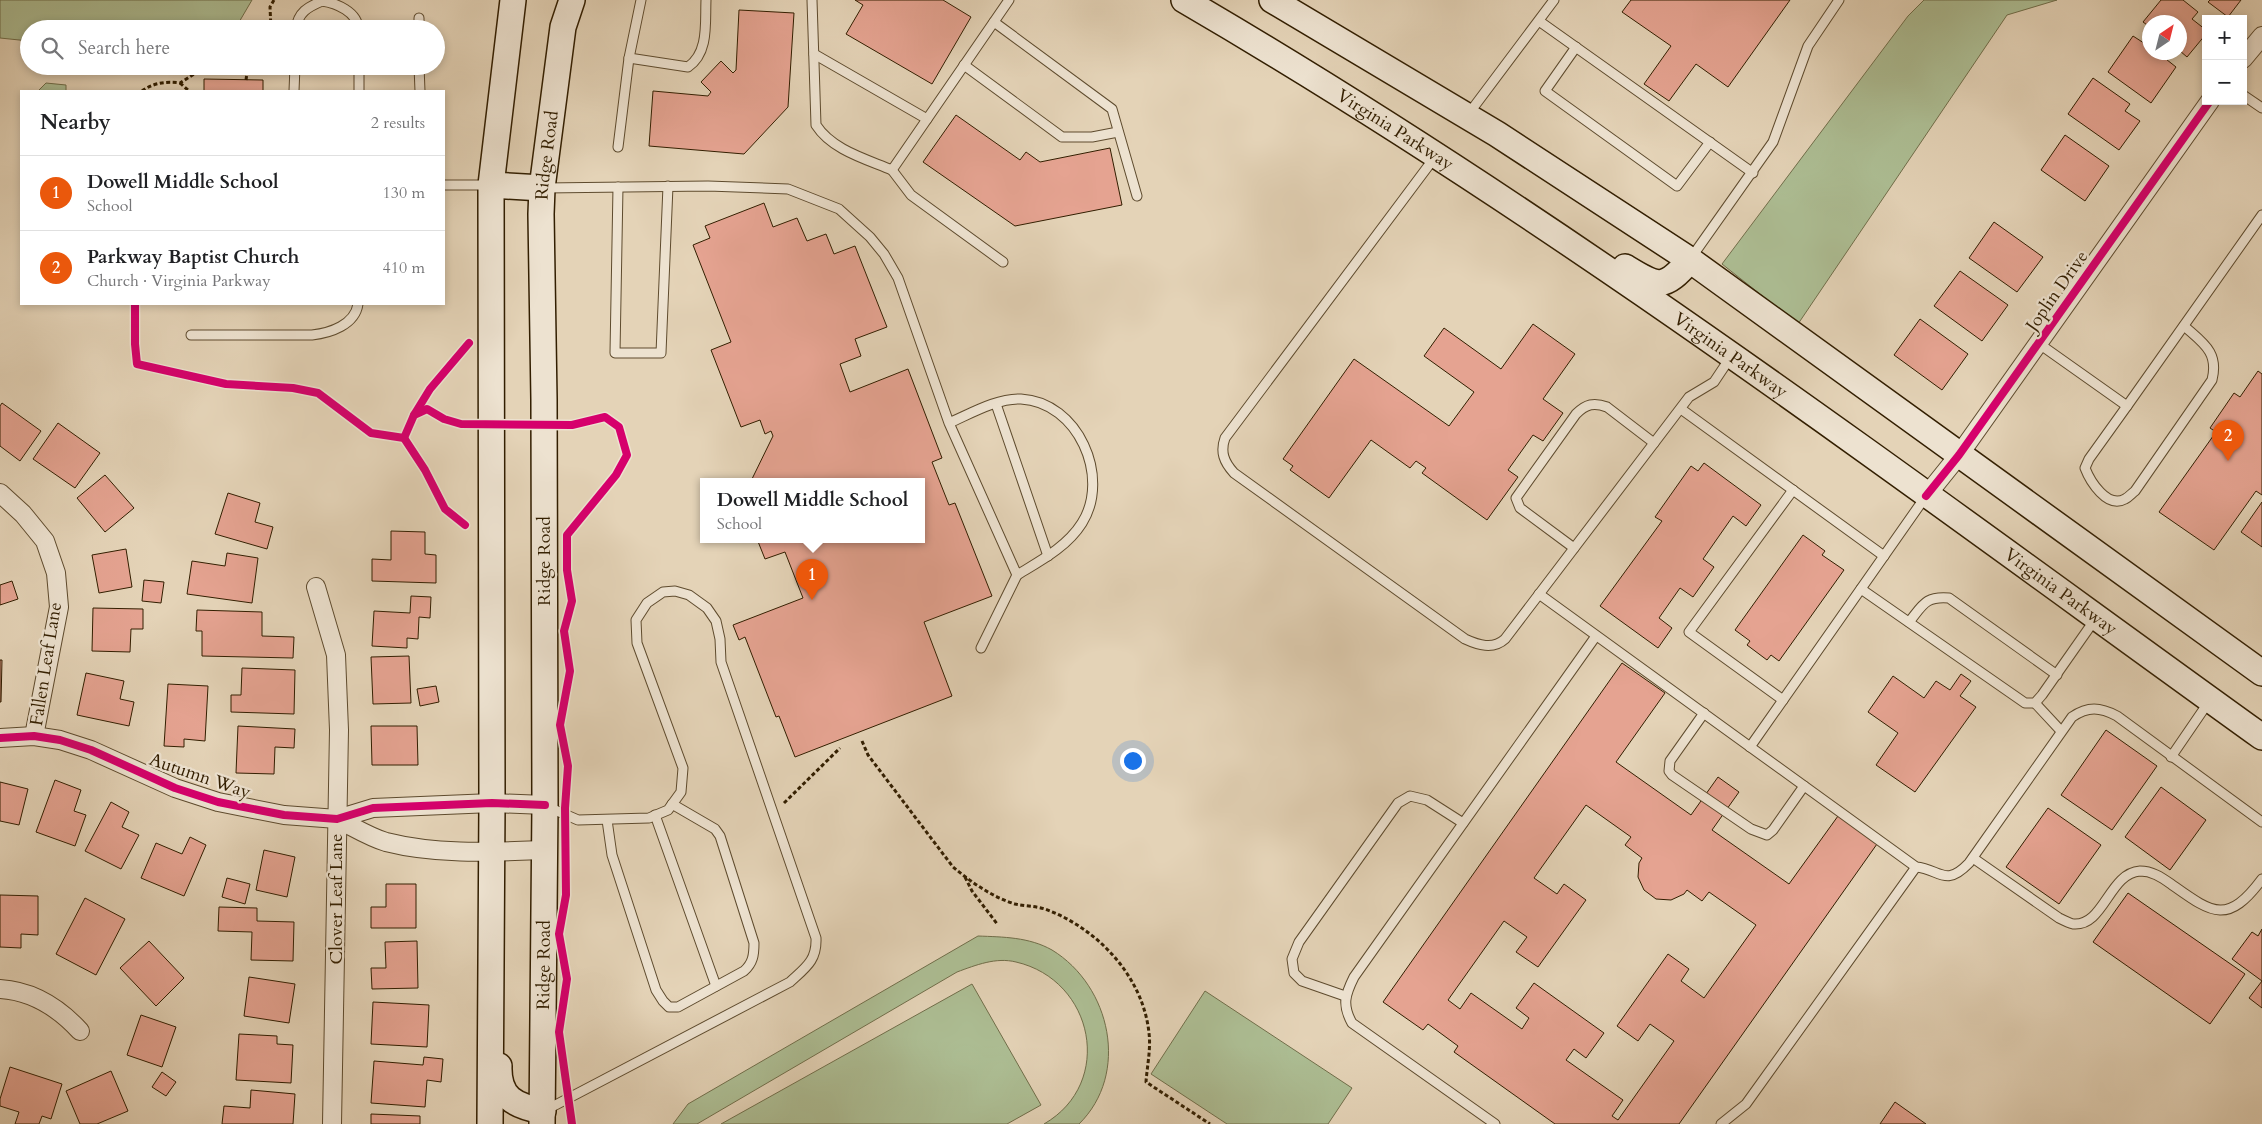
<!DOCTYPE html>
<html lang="en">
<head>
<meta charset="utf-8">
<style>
  :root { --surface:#fff; --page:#f2f2f2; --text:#202124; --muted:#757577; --line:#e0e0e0; --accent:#ea580c }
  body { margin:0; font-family:Cardo,serif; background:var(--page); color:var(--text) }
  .controls { position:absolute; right:15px; top:15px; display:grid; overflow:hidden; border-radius:0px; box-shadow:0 2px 8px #0003 }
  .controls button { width:45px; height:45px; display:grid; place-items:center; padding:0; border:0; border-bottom:1px solid var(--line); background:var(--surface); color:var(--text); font:25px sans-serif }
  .compass { position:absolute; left:2142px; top:15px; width:45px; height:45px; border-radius:50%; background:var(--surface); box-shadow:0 2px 8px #0003; rotate:35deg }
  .you { position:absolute; left:1132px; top:760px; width:18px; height:18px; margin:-12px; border:4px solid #fff; border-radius:50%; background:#1a73e8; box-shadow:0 0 0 8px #1a73e833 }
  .badge { display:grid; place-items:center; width:32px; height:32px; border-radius:50%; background:var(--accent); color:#fff; font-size:16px; font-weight:700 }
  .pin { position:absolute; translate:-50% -41px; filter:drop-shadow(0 1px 2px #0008) }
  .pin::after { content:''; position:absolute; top:26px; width:18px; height:15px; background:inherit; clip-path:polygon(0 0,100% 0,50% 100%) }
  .popup { position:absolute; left:700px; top:478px; width:225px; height:65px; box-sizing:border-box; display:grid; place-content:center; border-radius:0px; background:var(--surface); filter:drop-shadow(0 1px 4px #0005); font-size:16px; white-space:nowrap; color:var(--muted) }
  .popup b { font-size:19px; color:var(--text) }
  .popup::after { content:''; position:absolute; left:50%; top:100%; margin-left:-10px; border:10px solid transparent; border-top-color:var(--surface) }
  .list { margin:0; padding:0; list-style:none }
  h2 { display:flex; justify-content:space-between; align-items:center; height:65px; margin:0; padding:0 20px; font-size:21px }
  h2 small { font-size:16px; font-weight:400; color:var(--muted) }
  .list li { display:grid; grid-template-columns:32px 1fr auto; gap:15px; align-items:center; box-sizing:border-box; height:75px; padding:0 20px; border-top:1px solid var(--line) }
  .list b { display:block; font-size:19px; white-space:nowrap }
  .list p { margin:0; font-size:16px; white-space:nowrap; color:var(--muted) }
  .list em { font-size:16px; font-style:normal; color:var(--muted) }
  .icon { flex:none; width:28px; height:28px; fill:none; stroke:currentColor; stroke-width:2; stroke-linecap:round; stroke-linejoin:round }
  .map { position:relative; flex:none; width:2262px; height:1124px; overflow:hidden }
  .search { position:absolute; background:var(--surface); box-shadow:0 2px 8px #0003; left:20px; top:20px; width:425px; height:55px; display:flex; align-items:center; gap:12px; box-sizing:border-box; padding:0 18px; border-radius:28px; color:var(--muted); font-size:19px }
  .panel { position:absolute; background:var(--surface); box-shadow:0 2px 8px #0003; left:20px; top:90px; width:425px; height:215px; border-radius:0px }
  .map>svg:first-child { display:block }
  .green { fill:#adbe94; stroke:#706e4a }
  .building { fill:#e5a391; stroke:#321e00; fill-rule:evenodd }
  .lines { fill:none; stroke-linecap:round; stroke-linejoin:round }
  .lane-casing { stroke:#5e4b2e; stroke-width:11 }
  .street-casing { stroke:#5e4b2e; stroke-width:20 }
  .secondary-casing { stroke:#321e00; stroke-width:28 }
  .path { stroke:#321e00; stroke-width:3; stroke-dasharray:4 2.5; stroke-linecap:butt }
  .lane { stroke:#ede2d0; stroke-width:9 }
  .street { stroke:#ede2d0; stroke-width:18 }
  .secondary { stroke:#ede2d0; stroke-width:25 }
  .cycleway-casing { stroke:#ede2d0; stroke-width:11 }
  .cycleway { stroke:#d6006c; stroke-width:8 }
  .labels { text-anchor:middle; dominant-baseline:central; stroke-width:4.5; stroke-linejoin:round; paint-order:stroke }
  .street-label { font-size:18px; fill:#321e00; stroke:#ede2d0 }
</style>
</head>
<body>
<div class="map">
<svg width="2262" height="1124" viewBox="0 0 2262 1124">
  <rect width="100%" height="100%" fill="#e4d3b7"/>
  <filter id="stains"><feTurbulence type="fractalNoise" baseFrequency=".004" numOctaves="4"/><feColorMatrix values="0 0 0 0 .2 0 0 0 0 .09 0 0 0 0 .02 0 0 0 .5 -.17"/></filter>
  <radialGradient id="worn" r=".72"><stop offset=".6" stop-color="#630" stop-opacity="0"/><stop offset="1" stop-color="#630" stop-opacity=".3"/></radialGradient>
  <g class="green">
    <path d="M0,0H252L235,29H29V41L0,38Z"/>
    <path d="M1924,0H2057L2007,15L1798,324L1722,264L1908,16Z"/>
    <path d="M46,83L66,85V91H38Z"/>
    <path d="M978,936C1003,937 1029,937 1052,950C1111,986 1130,1074 1079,1124H1044C1115,1083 1094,980 1016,962C996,957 976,965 957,972L697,1124H673L688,1104Z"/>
    <path d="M972,984L1041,1105L1007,1124H721Z"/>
    <path d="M1205,991L1352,1088L1328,1124H1227L1151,1074Z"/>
  </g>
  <g class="building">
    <path d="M855,0H943L971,17L932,84L846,34L863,5Z"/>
    <path d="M1631,0H1790L1728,87L1696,64L1669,101L1644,84L1671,46L1622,12Z"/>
    <path d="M2161,0H2183L2198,12L2192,19L2206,30V34L2187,57L2180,51V22H2150V27L2143,22Z"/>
    <path d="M2210,0H2241L2228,17L2208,2Z"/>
    <path d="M739,10L794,13L788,107L744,154L649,146L653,91L708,96L711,92L701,82L721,61L733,73L736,70Z"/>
    <path d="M2133,36L2150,47V52H2157L2176,67L2151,103L2108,72Z"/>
    <path d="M2093,78L2130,104L2125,111L2140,121L2119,150L2068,114Z"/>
    <path d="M204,79L263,80V91H204Z"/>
    <path d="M956,115L1020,160L1026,152L1040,162L1110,148L1122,205L1015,226L923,162Z"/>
    <path d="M2065,135L2109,166L2085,201L2041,170Z"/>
    <path d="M764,203L773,227L797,218L807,241L826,234L834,254L855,246L887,327L855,339L861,356L840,364L850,392L908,369L942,458L932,462L949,505L955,503L992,596L924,622L952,696L795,757L779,716L776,717L745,637L739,640L733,625L803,598L785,552L765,559L757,539H921V481H751L773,436L771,431L765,434L760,420L741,427L711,350L731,342L693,245L710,238L705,226Z"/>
    <path d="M1994,222L2043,257L2017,292L1969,258Z"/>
    <path d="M1960,271L2008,305L1982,341L1934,306Z"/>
    <path d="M1920,319L1968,354L1942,390L1894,355Z"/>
    <path d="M1533,324L1575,354L1543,399L1563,413L1543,441L1533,435L1508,470L1518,477L1487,520L1422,473L1426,468L1416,461L1410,468L1371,440L1329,498L1290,470L1293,466L1283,459L1354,359L1449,426L1474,392L1424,356L1444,328L1501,369Z"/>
    <path d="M2258,371L2262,374V495L2256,491L2214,550L2159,512L2216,432L2210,428L2234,393L2240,397Z"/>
    <path d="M2,403L41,431L20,461L0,446V406Z"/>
    <path d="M58,423L100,453L75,488L33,459Z"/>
    <path d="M1704,463L1761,505L1746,526L1733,516L1703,559L1714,567L1693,597L1680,588L1659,618L1672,628L1658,648L1600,606L1662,521L1655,517L1691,466L1698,471Z"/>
    <path d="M105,475L134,508L105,532L77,498Z"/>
    <path d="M228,493L260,503L255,522L273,527L267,549L215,534Z"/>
    <path d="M2262,502V547L2241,532Z"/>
    <path d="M391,531L425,532V554L436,555V583L372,581V559L391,560Z"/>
    <path d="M1803,535L1825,551L1822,555L1844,570L1779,661L1771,655L1767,660L1747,645L1750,641L1735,630Z"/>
    <path d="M126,549L132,587L99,593L92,555Z"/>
    <path d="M227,553L258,558L252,603L187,594L192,561L225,566Z"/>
    <path d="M144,580L164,582L161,603L142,601Z"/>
    <path d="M12,581L18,599L0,605V585Z"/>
    <path d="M411,596L431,597L430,618L419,617L418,639L407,638V648L372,646L374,611L410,613Z"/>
    <path d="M93,608L143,609V629H131L130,652L92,651Z"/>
    <path d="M197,610L262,612V636L294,637L293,658L202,656V631H196Z"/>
    <path d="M409,656L411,703L373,704L371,657Z"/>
    <path d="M0,660H2L1,702H0Z"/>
    <path d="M1622,663L1665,693L1616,762L1691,815L1718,777L1739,792L1712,830L1789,884L1838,816L1877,844L1679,1124H1555L1454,1052L1458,1046L1428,1024L1423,1030L1383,1002ZM1586,805L1631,837L1625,845L1642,858L1639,863L1638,877L1644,890L1656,899L1671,900L1684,894L1687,890L1702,901L1709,892L1756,925L1704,998L1681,981L1689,969L1668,954L1617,1026L1638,1041L1650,1024L1674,1041L1618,1120L1612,1116L1623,1100L1566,1060L1574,1049L1586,1058L1604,1033L1534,983L1516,1008L1529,1018L1522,1029L1471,993L1460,1009L1448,1000L1504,921L1527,937L1516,952L1538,967L1586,900L1564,884L1557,894L1534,878Z"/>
    <path d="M242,668L295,670L294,714L231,712V695H241Z"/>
    <path d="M86,673L124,681L120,699L134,702L129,726L77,715Z"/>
    <path d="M1961,674L1971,681L1960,696L1976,707L1915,792L1876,765L1898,733L1868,712L1893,676L1924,698L1936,681L1950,690Z"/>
    <path d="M168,684L208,686L205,741L184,739V747L164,746Z"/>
    <path d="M436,686L439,702L420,706L417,689Z"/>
    <path d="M238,726L295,729L294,748L275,747L274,774L236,773Z"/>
    <path d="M371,726H417L418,765H372Z"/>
    <path d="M2106,730L2157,766L2112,830L2061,795Z"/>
    <path d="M55,780L81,790L74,811L86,815L75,846L36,832Z"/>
    <path d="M0,782L28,789L19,825L0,821Z"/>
    <path d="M2161,787L2206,820L2170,870L2125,837Z"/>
    <path d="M111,802L129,812L122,827L139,835L121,869L85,851Z"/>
    <path d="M2048,808L2101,845L2059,904L2006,867Z"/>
    <path d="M190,837L206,845L184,896L141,878L156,843L182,854Z"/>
    <path d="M264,850L295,857L287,897L256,890Z"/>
    <path d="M227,878L250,884L245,904L222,897Z"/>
    <path d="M386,884H416V928H371V907H386Z"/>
    <path d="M2128,893L2245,974L2210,1024L2093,942Z"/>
    <path d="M0,895L38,896V935L21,934V948L0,947Z"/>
    <path d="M85,898L125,919L96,975L56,954Z"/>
    <path d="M219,907L257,908V921L294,922L293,961L251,960L252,932L218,931Z"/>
    <path d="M2262,929V1008L2249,998L2262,981L2232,959L2252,932L2258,936Z"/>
    <path d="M149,941L184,978L156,1006L120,968Z"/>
    <path d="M417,941L418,988L372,989L371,968H386L385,942Z"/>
    <path d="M249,977L295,984L289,1023L244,1016Z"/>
    <path d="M373,1002L429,1005L427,1047L371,1044Z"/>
    <path d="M141,1015L176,1027L162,1067L127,1055Z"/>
    <path d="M239,1034L277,1036V1044L293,1045L291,1083L236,1080Z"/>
    <path d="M424,1057L443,1059L441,1082L427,1080L425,1107L371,1103L374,1061L423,1065Z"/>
    <path d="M10,1067L62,1084L51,1119L42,1116L39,1124H15L19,1112L0,1106V1099Z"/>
    <path d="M111,1071L128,1111L97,1124H80L66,1091Z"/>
    <path d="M162,1072L176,1082L166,1096L152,1087Z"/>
    <path d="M251,1090L295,1094L293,1124H222L224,1106L250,1108Z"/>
    <path d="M1895,1102L1926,1124H1880Z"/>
    <path d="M371,1114L420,1116V1124H371Z"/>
  </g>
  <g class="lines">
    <g class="lane-casing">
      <g id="lane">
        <path d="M812,0L816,125C832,150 866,159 892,170L1009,0"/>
        <path d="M419,18V29"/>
        <path d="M1539,21L1753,173"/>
        <path d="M994,22L1112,109L1137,196"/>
        <path d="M296,29C298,12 308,7 322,1C336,3 358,12 358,29"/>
        <path d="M1576,47L1545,91L1677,186L1710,142"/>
        <path d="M814,54L927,119"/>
        <path d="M629,58L688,67C709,53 705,23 706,0"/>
        <path d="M964,65L1062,137H1092L1118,132"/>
        <path d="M359,66V91"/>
        <path d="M419,66L420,91"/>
        <path d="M294,91L295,66"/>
        <path d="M2243,95L2262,108"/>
        <path d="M1467,116L1554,0"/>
        <path d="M618,147L629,58L641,0"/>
        <path d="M1435,157L1225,438C1220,452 1224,462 1234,473L1465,639C1478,645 1493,650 1505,639L1689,397L1714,382L1730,358"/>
        <path d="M892,170L911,195L1003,262"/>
        <path d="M444,185H488"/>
        <path d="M618,187L615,353H661L668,186"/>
        <path d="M545,188L708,186L788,189L839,209L870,237L884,254L898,278L949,423L1017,575C1040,561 1067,547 1082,523C1111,477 1078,402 1021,399C997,398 970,414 949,423"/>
        <path d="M1691,258L1773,142L1808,46L1839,0"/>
        <path d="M191,335H312C330,333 355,325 358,304"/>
        <path d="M2038,343L2127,406L2262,215"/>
        <path d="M996,404L1048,556"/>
        <path d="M2127,406L2089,459L2085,468C2090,481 2107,509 2125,499C2129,497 2132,493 2135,491L2212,380C2219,352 2203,343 2184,326"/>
        <path d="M1681,409L1884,556"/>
        <path d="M1574,548L1520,508L1516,498L1576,414C1586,404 1594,402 1607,407L1654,443"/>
        <path d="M1861,589L2025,703H2035L2042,695L2096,618"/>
        <path d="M1539,594L1916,867C1940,869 1945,888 1969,863L2072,717C2088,706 2100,707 2117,716L2262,822"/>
        <path d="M1909,622C1923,605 1925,596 1949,598L2057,675"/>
        <path d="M981,648L1017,575"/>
        <path d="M1783,700L1689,632L1793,490"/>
        <path d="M2035,703L2061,731"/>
        <path d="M1704,713L1670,761L1669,771L1672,775L1751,829L1767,835L1773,830L1804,786"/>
        <path d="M1750,747L1926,496"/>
        <path d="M2171,757L2210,700"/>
        <path d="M655,815L716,986"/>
        <path d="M607,820L612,855L656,990L663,1001L669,1007H678L744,971C753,963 754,955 754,943L720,836L715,829L672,804"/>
        <path d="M1973,858L2059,918C2063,920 2069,923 2073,924C2104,927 2109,873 2140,871C2152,871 2161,877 2171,884C2212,913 2227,926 2262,879"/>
        <path d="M1345,996L1302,981L1294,973L1292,959L1299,942L1398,803L1410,796L1427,800L1463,823"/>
        <path d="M546,1110L790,982C805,968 817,961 816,938L721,662L720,639L716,621L707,608L689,595L675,591L663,592L647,603L636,620L637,643L683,768L681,792L668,810L649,818L578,820L548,807"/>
        <path d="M1495,1124L1352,1023C1342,1005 1345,995 1354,977L1596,636"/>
        <path d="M1721,1124L1746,1104L1916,867"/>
      </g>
    </g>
    <g class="street-casing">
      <g id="street">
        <path d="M2243,59L2262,36"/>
        <path d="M0,493L23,514L45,541L56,573L59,607L34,736"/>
        <path d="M1926,496L1959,455L2210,101"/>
        <path d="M316,587L336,655L339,730L332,1124"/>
        <path d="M0,738L34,736L60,740L91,750L175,788L218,802L284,815L337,819L373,808L492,803L545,805"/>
        <path d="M337,819C352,826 369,837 386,842C437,855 492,852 544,850"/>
        <path d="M0,989C33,991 58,1007 80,1031"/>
      </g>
    </g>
    <g class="secondary-casing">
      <g id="secondary">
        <path id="s1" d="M1184,0C1560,219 1909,483 2262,737"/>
        <path d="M1272,0L1497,134L1690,260L2262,673"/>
        <path d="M491,185L542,188"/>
        <path d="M1625,267C1658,287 1663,291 1690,260"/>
        <path d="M499,1066C498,1098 515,1106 543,1111"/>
        <path d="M490,1124L492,803L491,185L513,0"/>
        <path id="s2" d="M542,1124L545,805L544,399L541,214L542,188L563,27L572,0"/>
      </g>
    </g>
    <g class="path">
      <path d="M271,29L270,7L274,0"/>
      <path d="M246,80L248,66"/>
      <path d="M180,83L189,91"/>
      <path d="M142,91C153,83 166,81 180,83L194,74L213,66"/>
      <path d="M862,741L868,755L953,867C971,882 992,897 1015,904C1024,906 1035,906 1045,909C1097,928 1143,976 1149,1033C1151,1049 1147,1067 1146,1082L1210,1124"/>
      <path d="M784,803L840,748"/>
      <path d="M965,877L972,891L998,925"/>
    </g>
    <use href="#lane" class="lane"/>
    <use href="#street" class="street"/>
    <use href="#secondary" class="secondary"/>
    <g class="cycleway-casing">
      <g id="cycleway">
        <path d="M135,304V344L137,364L226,384L293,388L318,393L371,433L404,438L425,470L445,509L465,525"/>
        <path d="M414,415L430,389L469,343"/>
        <path d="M404,438L414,415L427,409L444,419L461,424L572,425L605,417L619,427L627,455L616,475L567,535V570L572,601L564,631L570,671L560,725L568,766L565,808L566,895L559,934L567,979L559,1032L572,1124"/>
        <path d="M1926,496L1959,455L2210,101"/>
        <path d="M0,738L34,736L60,740L91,750L175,788L218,802L284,815L337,819L373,808L492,803L545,805"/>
      </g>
    </g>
    <use href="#cycleway" class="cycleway"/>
  </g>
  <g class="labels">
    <g class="street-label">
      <text stroke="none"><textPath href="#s1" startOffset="248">Virginia Parkway</textPath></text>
      <text stroke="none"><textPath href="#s2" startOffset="969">Ridge Road</textPath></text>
      <text transform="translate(2057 291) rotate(-55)">Joplin Drive</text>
      <text stroke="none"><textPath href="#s1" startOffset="652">Virginia Parkway</textPath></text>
      <text transform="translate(544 561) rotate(-90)">Ridge Road</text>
      <text stroke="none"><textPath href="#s1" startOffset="1058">Virginia Parkway</textPath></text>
      <text transform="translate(46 664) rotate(-81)">Fallen Leaf Lane</text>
      <text transform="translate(200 776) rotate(19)">Autumn Way</text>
      <text transform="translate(336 899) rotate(-90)">Clover Leaf Lane</text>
      <text stroke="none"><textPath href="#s2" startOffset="159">Ridge Road</textPath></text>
    </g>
  </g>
  <rect width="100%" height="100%" filter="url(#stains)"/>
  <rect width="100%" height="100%" fill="url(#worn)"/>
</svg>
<div class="controls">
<button>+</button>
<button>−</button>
</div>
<svg class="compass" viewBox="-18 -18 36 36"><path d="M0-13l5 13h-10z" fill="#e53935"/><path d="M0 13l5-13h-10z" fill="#757577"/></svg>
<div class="you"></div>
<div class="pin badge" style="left:812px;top:600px">1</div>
<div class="popup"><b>Dowell Middle School</b>School</div>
<div class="pin badge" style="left:2228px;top:461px">2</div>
<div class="search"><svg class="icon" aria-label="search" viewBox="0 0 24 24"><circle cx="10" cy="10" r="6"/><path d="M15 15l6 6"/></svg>Search here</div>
<section class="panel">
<h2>Nearby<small>2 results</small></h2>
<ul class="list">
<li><span class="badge">1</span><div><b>Dowell Middle School</b><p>School</p></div><em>130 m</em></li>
<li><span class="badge">2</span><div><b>Parkway Baptist Church</b><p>Church · Virginia Parkway</p></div><em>410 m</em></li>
</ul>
</section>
</div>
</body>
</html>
